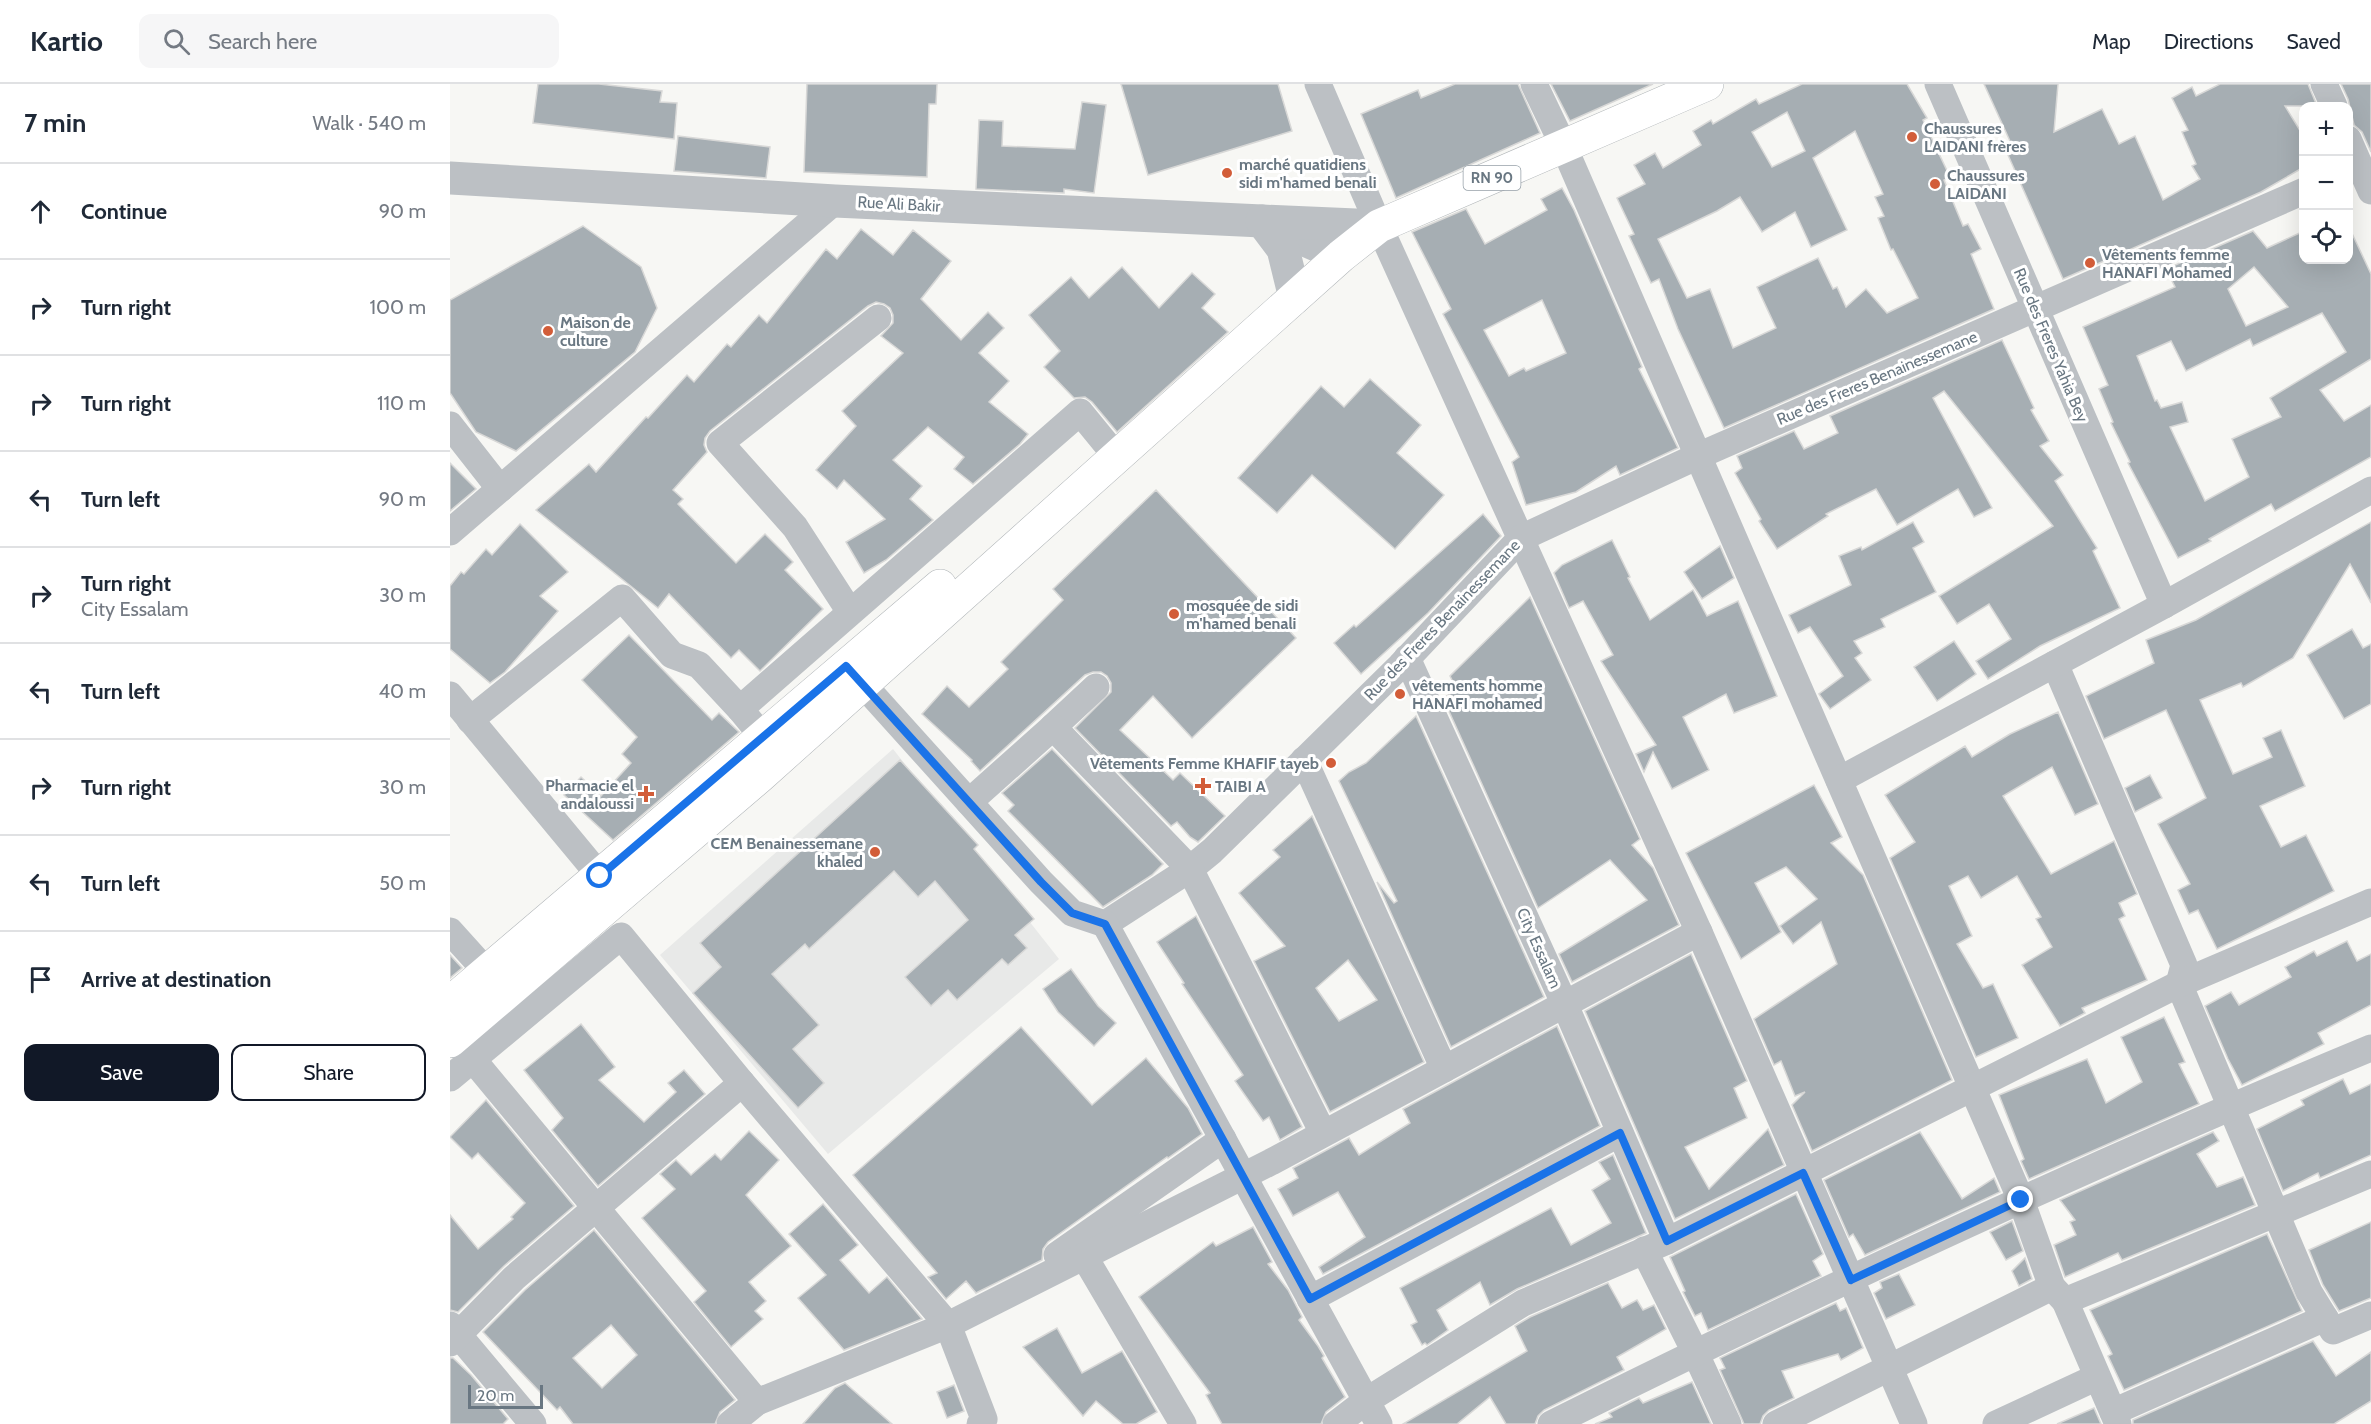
<!DOCTYPE html>
<html lang="en">
<head>
<meta charset="utf-8">
<style>
  :root { --surface:#fff; --page:#f6f6f7; --text:#1f2937; --muted:#747a83; --line:#e0e1e3; --accent:#111827 }
  body { margin:0; font-family:Cabin,sans-serif; background:var(--page); color:var(--text) }
  .controls { position:absolute; right:18px; top:18px; display:grid; overflow:hidden; border-radius:12px; box-shadow:0 6px 24px #0002 }
  .controls button { width:54px; height:54px; display:grid; place-items:center; padding:0; border:0; border-bottom:2px solid var(--line); background:var(--surface); color:var(--text); font:30px sans-serif }
  .scale { position:absolute; left:18px; bottom:15px; width:75px; box-sizing:border-box; padding-left:6px; border:3px solid #697782; border-top:0; font-size:16px; line-height:21px; white-space:nowrap; color:#697782; -webkit-text-stroke:4px #fff; paint-order:stroke }
  .stop { position:absolute; width:18px; height:18px; margin:-14px; border:4px solid #1a73e8; border-radius:50%; background:#fff }
  .stop.end { background:#1a73e8; border-color:#fff; box-shadow:0 2px 6px #0008 }
  .list { margin:0; padding:0; list-style:none }
  h2 { display:flex; justify-content:space-between; align-items:center; height:78px; margin:0; padding:0 24px; font-size:26px }
  h2 small { font-size:20px; font-weight:400; color:var(--muted) }
  .list li { display:grid; grid-template-columns:39px 1fr auto; gap:18px; align-items:center; box-sizing:border-box; height:96px; padding:0 24px; border-top:2px solid var(--line) }
  .list b { display:block; font-size:22px; white-space:nowrap }
  .list p { margin:0; font-size:20px; white-space:nowrap; color:var(--muted) }
  .list em { font-size:20px; font-style:normal; color:var(--muted) }
  .actions { display:flex; gap:12px; padding:18px 24px }
  .actions a { flex:1; padding:14px 0; border:2px solid var(--accent); border-radius:12px; text-align:center; font-size:21px; color:var(--accent) }
  .actions .main { background:var(--accent); color:#fff }
  .icon { flex:none; width:33px; height:33px; fill:none; stroke:currentColor; stroke-width:2; stroke-linecap:round; stroke-linejoin:round }
  .map { position:relative; flex:none; width:1921px; height:1340px; overflow:hidden }
  header { display:flex; align-items:center; gap:36px; box-sizing:border-box; height:84px; padding:0 30px; background:var(--surface); border-bottom:2px solid var(--line) }
  header strong { font-size:28px }
  nav { display:flex; gap:33px; margin-inline-start:auto; font-size:21px }
  .search { width:420px; height:54px; background:var(--page); display:flex; align-items:center; gap:15px; box-sizing:border-box; padding:0 21px; border-radius:12px; color:var(--muted); font-size:22px }
  main { display:flex }
  aside { flex:1; background:var(--surface) }
  .map>svg:first-child { display:block }
  .built { fill:#e8e9e8 }
  .building { fill:#a6aeb3; stroke:#d8d8d7; stroke-width:1.5; fill-rule:evenodd }
  .lines { fill:none; stroke-linecap:round; stroke-linejoin:round }
  .primary-casing { stroke:#b0b5b8; stroke-width:34 }
  .minor { stroke:#bcc0c4; stroke-width:27 }
  .tertiary { stroke:#bcc0c4; stroke-width:33 }
  .primary { stroke:#fff; stroke-width:33 }
  .route { stroke:#1a73e8; stroke-width:8 }
  .poi-dot { fill:#d25d39; stroke:#fff; stroke-width:2 }
  .labels { text-anchor:middle; dominant-baseline:central; stroke-width:6; stroke-linejoin:round; paint-order:stroke }
  .shield { fill:#fff; stroke:#96a0a8; stroke-width:1.5 }
  .shield-label { font-size:15px; font-weight:bold; fill:#697782 }
  .poi-label { font-size:16px; font-weight:bold; fill:#697782; stroke:#fff; text-anchor:start }
  .street-label { font-size:16px; fill:#697782; stroke:#fff }
</style>
</head>
<body>
<header>
<strong>Kartio</strong>
<div class="search"><svg class="icon" aria-label="search" viewBox="0 0 24 24"><circle cx="10" cy="10" r="6"/><path d="M15 15l6 6"/></svg>Search here</div>
<nav><a>Map</a><a>Directions</a><a>Saved</a></nav>
</header>
<main>
<aside>
<h2>7 min<small>Walk · 540 m</small></h2>
<ul class="list">
<li><svg class="icon" aria-label="ahead" viewBox="0 0 24 24"><path d="M12 20V5M6 11l6-6 6 6"/></svg><div><b>Continue</b></div><em>90 m</em></li>
<li><svg class="icon" aria-label="right" viewBox="0 0 24 24"><path d="M7 20v-9h11M14 6l5 5-5 5"/></svg><div><b>Turn right</b></div><em>100 m</em></li>
<li><svg class="icon" aria-label="right" viewBox="0 0 24 24"><path d="M7 20v-9h11M14 6l5 5-5 5"/></svg><div><b>Turn right</b></div><em>110 m</em></li>
<li><svg class="icon" aria-label="left" viewBox="0 0 24 24"><path d="M17 20v-9H6M10 6l-5 5 5 5"/></svg><div><b>Turn left</b></div><em>90 m</em></li>
<li><svg class="icon" aria-label="right" viewBox="0 0 24 24"><path d="M7 20v-9h11M14 6l5 5-5 5"/></svg><div><b>Turn right</b><p>City Essalam</p></div><em>30 m</em></li>
<li><svg class="icon" aria-label="left" viewBox="0 0 24 24"><path d="M17 20v-9H6M10 6l-5 5 5 5"/></svg><div><b>Turn left</b></div><em>40 m</em></li>
<li><svg class="icon" aria-label="right" viewBox="0 0 24 24"><path d="M7 20v-9h11M14 6l5 5-5 5"/></svg><div><b>Turn right</b></div><em>30 m</em></li>
<li><svg class="icon" aria-label="left" viewBox="0 0 24 24"><path d="M17 20v-9H6M10 6l-5 5 5 5"/></svg><div><b>Turn left</b></div><em>50 m</em></li>
<li><svg class="icon" aria-label="arrive" viewBox="0 0 24 24"><path d="M6 21V4h12l-3 4 3 4H6"/></svg><div><b>Arrive at destination</b></div></li>
</ul>
<div class="actions"><a class="main">Save</a><a>Share</a></div>
</aside>
<div class="map">
<svg width="1921" height="1340" viewBox="0 0 1921 1340">
  <rect width="100%" height="100%" fill="#f7f7f4"/>
  <path class="built" d="M443,665L609,875L378,1070L210,871Z"/>
  <g class="building">
    <path d="M88,0H149L212,7L210,18L227,19L224,55L83,39Z"/>
    <path d="M357,0H487L486,20H479L477,93L354,88Z"/>
    <path d="M671,0H828L842,47L698,91Z"/>
    <path d="M1005,0H1068L1090,49L946,114L911,30L968,6L971,14Z"/>
    <path d="M1101,0H1203L1120,37Z"/>
    <path d="M1352,0H1457L1477,34L1473,36L1500,93L1494,96L1513,142L1518,140L1531,165L1521,170L1544,225L1274,344L1228,245L1209,195L1201,199L1179,152L1184,150L1167,114L1195,100L1184,81L1205,69L1213,84L1251,61L1243,47L1261,36L1263,40L1306,15L1309,20ZM1337,28L1355,67L1322,83L1302,48ZM1405,47L1433,110L1425,113L1434,132L1428,134L1441,166L1443,165L1468,214L1437,229L1416,205L1396,223L1387,203L1383,205L1368,174L1307,203L1326,244L1283,264L1260,205L1237,214L1208,155L1267,127L1290,113L1312,148L1345,128L1361,163L1397,146L1363,74Z"/>
    <path d="M1534,0H1608L1604,48L1652,25L1669,60L1685,52L1713,116L1750,95L1742,82L1746,80L1732,48L1738,46L1722,14L1742,3L1746,12L1770,0H1858L1867,22H1835L1854,53V83L1811,108L1613,195L1558,71L1565,68Z"/>
    <path d="M1891,0H1921V68L1912,48L1904,41L1898,15Z"/>
    <path d="M632,18L656,21L644,109L614,105V109L526,105L529,36L553,37L552,62L625,65Z"/>
    <path d="M228,52L320,63L316,94L224,87Z"/>
    <path d="M1112,104L1124,126L1192,283L1189,285L1228,364L1170,391L1166,382L1126,408L1076,421L1062,378L1069,373L993,230L1001,225L962,148L1016,125L1035,160L1097,126L1091,115ZM1092,216L1116,269L1076,287L1074,284L1059,292L1034,246Z"/>
    <path d="M133,142L191,183L207,224L185,268L66,367L26,348L0,309V216Z"/>
    <path d="M1899,143L1921,190V275L1870,306L1894,337L1921,321V373L1825,427L1821,420L1759,455L1761,457L1728,474L1678,379L1680,378L1661,339L1663,338L1649,305L1658,301L1633,243L1725,203L1716,185L1803,147L1817,164L1854,147V176H1899ZM1804,183L1838,223L1796,242L1778,205ZM1872,229L1896,268L1820,314L1831,333L1782,355L1799,393L1755,417L1720,343L1738,338L1732,318L1711,324L1707,316L1705,317L1687,272L1721,257L1736,287L1800,255L1803,262Z"/>
    <path d="M411,145L443,171L463,146L501,177L471,215L511,256L538,228L554,244L529,269L559,297L539,318L578,350L570,360L523,400L504,385L514,373L478,343L443,376L472,402L460,415L483,436L436,476L414,489L396,458L435,435L394,396L387,405L366,386L406,342L392,327L453,269L431,252L443,239V231L440,224L434,220L426,218L418,222L260,347L255,354L254,361L257,368L223,406L233,415L228,420L286,479L315,450L343,478L335,486L373,525L310,587L289,566L281,574L219,510L208,524L86,426L139,380L146,388L196,333L198,334L237,291L244,298L277,260L281,263L309,231L317,239L376,165L387,175Z"/>
    <path d="M672,183L709,224L742,189L765,210L752,224L778,248L667,348L642,318L635,313L624,314L594,283L610,267L579,231L621,193L639,214Z"/>
    <path d="M1552,256L1584,324L1581,326L1599,357L1590,362L1613,391L1605,397L1647,464L1643,467L1670,524L1590,562L1538,595L1526,577L1561,555L1539,520L1507,540L1489,512L1603,442L1494,307L1483,314L1542,424L1524,433L1508,405L1447,441L1426,405L1376,430L1378,432L1327,465L1309,437L1311,435L1285,389L1292,384L1287,372L1344,347L1354,365L1388,349L1380,332Z"/>
    <path d="M920,295L971,341L947,369L994,411L945,465L862,391L827,429L788,394L871,302L894,323Z"/>
    <path d="M0,379L26,405L0,427Z"/>
    <path d="M706,406L846,554L742,654L703,612L670,646L723,696L730,689L775,732L748,758L740,753L727,738L721,742L625,644L661,608V599L657,592L651,588H643L635,591L530,687L521,677L522,676L472,630L497,602L519,623L558,585L551,578L613,516L603,505Z"/>
    <path d="M1033,430L1051,452L978,529L911,590L884,559L904,541L906,543Z"/>
    <path d="M1463,438L1474,458L1463,464L1486,508L1431,535L1435,543L1404,557L1412,569L1405,574L1421,596L1380,625L1369,610L1393,592L1360,543L1348,549L1339,531L1401,501L1389,472L1411,463L1412,466Z"/>
    <path d="M1921,438V519L1900,480L1843,574L1793,603L1791,599L1750,616L1783,690L1822,673L1813,654L1831,646L1855,702L1810,722L1831,763L1856,751L1884,807L1767,865L1748,826L1739,830L1728,806L1740,800L1708,740L1756,714L1716,626L1654,655L1636,612L1704,579L1696,556L1746,536Z"/>
    <path d="M70,440L118,488L90,512L108,527L55,588L40,599L0,565V502L11,488L14,490L36,465L42,471Z"/>
    <path d="M1162,456L1180,493L1178,494L1200,536L1243,506L1257,532L1288,517L1327,612L1284,629L1276,610L1233,633L1259,686L1222,705L1203,668L1194,688L1186,670L1206,661L1151,577L1163,571L1133,517L1119,524L1104,489L1112,481Z"/>
    <path d="M1270,462L1284,494L1252,515L1234,488Z"/>
    <path d="M1080,513L1190,755L1182,761L1203,784L1229,841L1122,898L1109,870L1197,816L1160,776L1088,824L993,614L1007,606L1000,592Z"/>
    <path d="M1902,545L1913,564L1921,560V620L1894,635L1857,571Z"/>
    <path d="M179,551L262,636L269,629L289,648L163,756L114,711L131,693L151,712L181,679L172,670L187,653L132,596Z"/>
    <path d="M1504,557L1526,590L1487,617L1464,583Z"/>
    <path d="M1608,628L1648,720L1625,731L1602,683L1553,712L1601,790L1664,757L1687,810L1669,819L1675,832L1669,835L1697,896L1632,924L1635,929L1610,942L1572,881L1602,863L1586,835L1591,833L1567,792L1531,814L1518,792L1499,802L1522,852L1507,860L1533,904L1543,900L1568,954L1526,973L1440,774L1465,758L1435,711L1515,662L1522,673L1560,650Z"/>
    <path d="M966,632L1094,913L1001,963L927,798L944,819L947,817L889,697L899,688L916,679Z"/>
    <path d="M602,665L713,780L702,791L653,823L558,727L564,721L552,709Z"/>
    <path d="M450,676L528,761L524,765L584,835L565,851L577,864L558,881L552,875L507,916L498,906L481,922L455,893L518,836L485,797L468,813L444,787L359,865L355,860L322,890L369,941L343,965L374,999L348,1024L243,909L271,883L250,859Z"/>
    <path d="M1700,691L1712,714L1685,728L1675,704Z"/>
    <path d="M1364,701L1392,753L1381,759L1413,791L1502,996L1362,1067L1342,1021L1355,1008L1345,1012L1331,977L1324,981L1304,935L1387,880L1371,838L1343,860L1330,842L1367,815L1336,783L1305,799L1331,848L1291,875L1236,769Z"/>
    <path d="M862,732L974,978L880,1028L804,877L835,862L789,809L830,773L823,766ZM898,876L927,916L889,937L866,904Z"/>
    <path d="M746,832L852,1043L830,1056L819,1033L813,1037L785,997L793,991L732,900L734,899L707,858Z"/>
    <path d="M1897,857L1907,877L1921,870V921L1868,949L1874,960L1792,1001L1778,975L1755,922L1781,908L1789,921L1841,893L1835,883L1864,867L1867,872Z"/>
    <path d="M1241,870L1297,997L1284,1004L1297,1034L1235,1063L1259,1105L1318,1045L1334,1081L1225,1135L1135,927Z"/>
    <path d="M0,871L12,884L0,894Z"/>
    <path d="M621,885L648,922L666,939L644,962L608,928L593,905Z"/>
    <path d="M1714,933L1735,978L1729,980L1749,1020L1579,1095L1571,1077L1574,1075L1549,1011L1637,975L1656,1019L1692,998L1671,953Z"/>
    <path d="M131,940L165,983L149,996L194,1038L226,1008L218,999L234,986L255,1010L148,1102L102,1046L113,1034L74,986Z"/>
    <path d="M1107,942L1150,1042L873,1190L869,1183L915,1153L888,1108L843,1132L828,1105L848,1094L843,1084L899,1054L909,1071L960,1039L953,1025Z"/>
    <path d="M571,943L642,1021L696,974L738,1024L752,1050L718,1074L717,1073L598,1158L593,1165L592,1176L526,1209L516,1197L496,1215L478,1193L487,1189L403,1091Z"/>
    <path d="M1893,995L1900,1010L1921,1000V1071L1870,1094L1868,1089L1833,1107L1807,1045L1854,1021L1851,1016Z"/>
    <path d="M36,1016L124,1122L54,1182L8,1228L0,1226V1131L28,1165L63,1135L61,1133L75,1119L28,1069L22,1075L0,1053Z"/>
    <path d="M299,1047L329,1076L296,1111L341,1162L299,1198L316,1217L305,1227L313,1235L281,1263L244,1218L256,1207L192,1134L225,1105L210,1090L226,1076L241,1091L265,1070L271,1076Z"/>
    <path d="M1470,1048L1512,1115L1544,1094L1550,1108L1415,1171L1403,1150L1399,1153L1374,1096Z"/>
    <path d="M1763,1048L1769,1057L1747,1070L1767,1103L1793,1093L1805,1121L1672,1176L1668,1169L1615,1193L1604,1161L1626,1151L1620,1138L1625,1136L1610,1116Z"/>
    <path d="M1163,1071L1196,1149L1067,1205L1040,1221L1030,1198L987,1226L998,1246L977,1261L975,1259L972,1261L961,1241L967,1238L950,1204L1101,1124L1121,1161L1161,1139L1142,1106L1160,1095L1149,1078Z"/>
    <path d="M1346,1110L1373,1170L1363,1177L1371,1192L1258,1246L1251,1229L1245,1232L1233,1208L1235,1207L1220,1173Z"/>
    <path d="M373,1120L408,1161L390,1176L419,1209L437,1193L472,1235L394,1266L348,1214L376,1191L339,1150Z"/>
    <path d="M1562,1137L1573,1167L1556,1176L1540,1148Z"/>
    <path d="M1921,1138V1214L1889,1227L1873,1201L1859,1166Z"/>
    <path d="M803,1143L822,1178L818,1180L838,1206L852,1233L849,1236L868,1262L874,1272L872,1274L895,1313L876,1328L871,1340H772L756,1311L760,1309L689,1213L763,1158L766,1162Z"/>
    <path d="M144,1146L285,1316L270,1328L265,1340H123L110,1323L107,1326L33,1248L75,1206ZM161,1241L187,1271L152,1304L123,1274Z"/>
    <path d="M1817,1150L1852,1227L1674,1306L1658,1272L1662,1270L1640,1226Z"/>
    <path d="M1575,1174L1582,1195L1569,1202L1562,1187Z"/>
    <path d="M1449,1190L1465,1221L1436,1235L1424,1209L1432,1204L1430,1198Z"/>
    <path d="M1158,1199L1172,1224L1187,1216L1193,1226L1204,1221L1216,1245L1167,1273L1174,1286L1094,1326L1088,1332L1085,1340H1056L1040,1313L1007,1340H953L1077,1267L1065,1242L1080,1233Z"/>
    <path d="M1386,1219L1390,1227L1396,1224L1413,1264L1391,1276L1388,1270L1332,1287L1344,1314L1319,1326L1313,1332L1310,1340H1294L1270,1286L1275,1284L1270,1274Z"/>
    <path d="M607,1244L632,1289L672,1267L707,1328L686,1340H673L646,1317L633,1332L573,1263Z"/>
    <path d="M1863,1257L1886,1292L1921,1268V1317L1884,1340H1683V1336Z"/>
    <path d="M0,1274H3L21,1291L58,1335L53,1340H0Z"/>
    <path d="M1242,1298L1261,1340H1145L1162,1333L1159,1329L1189,1314L1193,1319Z"/>
    <path d="M395,1299L442,1340H353L385,1304Z"/>
    <path d="M504,1301L514,1327L497,1334L487,1308Z"/>
    <path d="M1644,1324L1651,1340H1607Z"/>
  </g>
  <g class="lines">
    <g class="primary-casing">
      <g id="primary">
        <path d="M0,919L490,502"/>
        <path d="M0,957L310,692L891,172L929,142L1257,0"/>
      </g>
    </g>
    <g class="minor">
      <path d="M868,0L929,142L1249,848L1464,1340"/>
      <path d="M1084,0L1114,63L1571,1116L1602,1203L1615,1217L1668,1340"/>
      <path d="M1488,0L1714,521"/>
      <path d="M1874,0L1884,22"/>
      <path d="M1898,55L1921,107"/>
      <path d="M0,341L50,405"/>
      <path d="M0,448L385,117"/>
      <path d="M400,528L345,443L270,359L428,234"/>
      <path d="M957,574L1115,921L1217,1157"/>
      <path d="M1605,580L1734,881L1729,900L1859,1208L1883,1247L1921,1231"/>
      <path d="M399,585L591,798L622,829L655,840L740,785L762,767L950,582L1071,454L1248,372L1854,107"/>
      <path d="M0,611L150,792"/>
      <path d="M20,636L172,514L222,571L249,581L290,625"/>
      <path d="M603,643L646,603"/>
      <path d="M313,653L290,625L630,328L657,361"/>
      <path d="M854,676L994,985"/>
      <path d="M1389,696L1714,521L1921,406"/>
      <path d="M519,718L603,643L740,785L873,1049"/>
      <path d="M655,840L929,1340"/>
      <path d="M0,847L37,888"/>
      <path d="M5,954L307,1318"/>
      <path d="M0,994L171,852L292,999"/>
      <path d="M1194,1166L1245,1268L1278,1340"/>
      <path d="M607,1171L773,1055"/>
      <path d="M634,1172L733,1340"/>
      <path d="M860,1215L1170,1049"/>
      <path d="M1615,1217L1921,1090"/>
      <path d="M0,1241L83,1340"/>
      <path d="M0,1259L64,1194L292,999L498,1241L534,1335L530,1340"/>
      <path d="M1663,1328L1875,1234"/>
      <path d="M280,1340L307,1318L498,1241L821,1078L1249,848"/>
      <path d="M886,1340L916,1317L1073,1219L1217,1157L1729,900L1921,818"/>
      <path d="M1101,1340C1370,1206 1643,1079 1921,964"/>
      <path d="M1326,1340L1602,1203"/>
      <path d="M1546,1340L1647,1293"/>
    </g>
    <g class="tertiary">
      <path d="M0,94L385,117L812,137L891,172"/>
      <path d="M845,214L833,165L812,137L929,142"/>
    </g>
    <use href="#primary" class="primary"/>
  </g>
  <g class="lines">
    <path class="route" d="M150,792L396,582L591,798L622,829L655,840L860,1215L1170,1049L1217,1157L1353,1089L1401,1196L1571,1116"/>
  </g>
  <g class="poi-dot">
    <circle cx="1462" cy="53" r="6"/>
    <circle cx="777" cy="89" r="6"/>
    <circle cx="1485" cy="100" r="6"/>
    <circle cx="1640" cy="179" r="6"/>
    <circle cx="98" cy="247" r="6"/>
    <circle cx="724" cy="530" r="6"/>
    <circle cx="950" cy="610" r="6"/>
    <circle cx="881" cy="679" r="6"/>
    <path d="M750 693h6v6h6v6h-6v6h-6v-6h-6v-6h6z"/>
    <path d="M193 701h6v6h6v6h-6v6h-6v-6h-6v-6h6z"/>
    <circle cx="425" cy="768" r="6"/>
  </g>
  <g class="labels">
    <rect class="shield" x="1013.5" y="82" width="57" height="24" rx="4.5"/>
    <g class="shield-label">
      <text x="1042" y="94">RN 90</text>
    </g>
    <g class="poi-label">
      <text x="1474" y="44">Chaussures<tspan x="1474" dy="18">LAIDANI frères</tspan></text>
      <text x="789" y="80">marché quatidiens<tspan x="789" dy="18">sidi m'hamed benali</tspan></text>
      <text x="1497" y="91">Chaussures<tspan x="1497" dy="18">LAIDANI</tspan></text>
      <text x="1652" y="170">Vêtements femme<tspan x="1652" dy="18">HANAFI Mohamed</tspan></text>
      <text x="110" y="238">Maison de<tspan x="110" dy="18">culture</tspan></text>
      <text x="736" y="521">mosquée de sidi<tspan x="736" dy="18">m'hamed benali</tspan></text>
      <text x="962" y="601">vêtements homme<tspan x="962" dy="18">HANAFI mohamed</tspan></text>
      <text x="869" y="679" text-anchor="end">Vêtements Femme KHAFIF tayeb</text>
      <text x="184" y="701" text-anchor="end">Pharmacie el<tspan x="184" dy="18">andaloussi</tspan></text>
      <text x="765" y="702">TAIBI A</text>
      <text x="413" y="759" text-anchor="end">CEM Benainessemane<tspan x="413" dy="18">khaled</tspan></text>
    </g>
    <g class="street-label">
      <text transform="translate(449 120) rotate(3)">Rue Ali Bakir</text>
      <text transform="translate(1601 261) rotate(67)">Rue des Freres Yahia Bey</text>
      <text transform="translate(1427 294) rotate(-23)">Rue des Freres Benainessemane</text>
      <text transform="translate(992 536) rotate(-46)">Rue des Freres Benainessemane</text>
      <text transform="translate(1089 864) rotate(66)">City Essalam</text>
    </g>
  </g>
</svg>
<div class="controls">
<button>+</button>
<button>−</button>
<button><svg class="icon" aria-label="locate" viewBox="0 0 24 24"><circle cx="12" cy="12" r="6"/><path d="M12 2v4M12 18v4M2 12h4M18 12h4"/></svg></button>
</div>
<div class="scale">20 m</div>
<div class="stop" style="left:150px;top:792px"></div>
<div class="stop end" style="left:1571px;top:1116px"></div>
</div>
</main>
</body>
</html>
